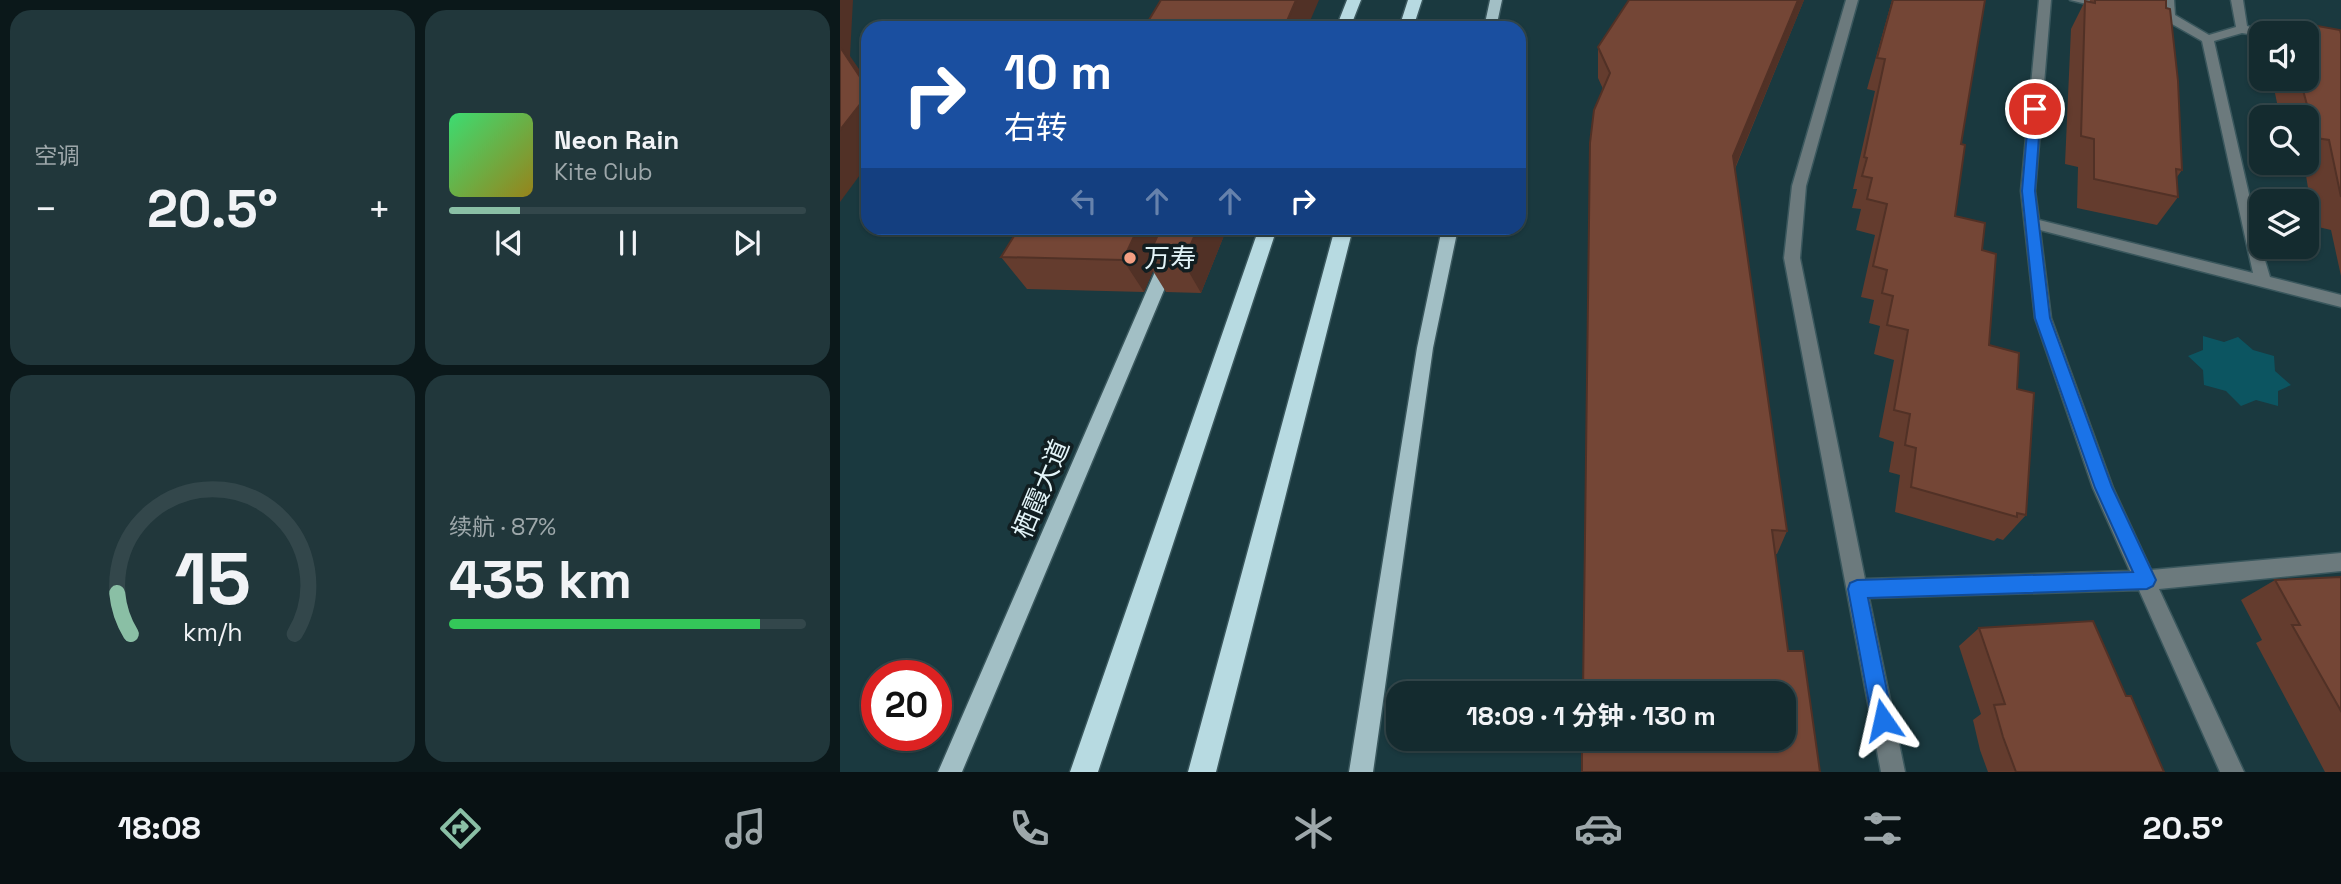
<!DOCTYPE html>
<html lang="zh">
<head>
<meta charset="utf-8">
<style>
	body { margin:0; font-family:"Space Grotesk","Noto Sans SC",sans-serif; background:#21373b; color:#f1f3f6; height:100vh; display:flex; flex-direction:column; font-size:26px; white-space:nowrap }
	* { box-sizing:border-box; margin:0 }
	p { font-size:23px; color:#9da7aa }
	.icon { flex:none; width:38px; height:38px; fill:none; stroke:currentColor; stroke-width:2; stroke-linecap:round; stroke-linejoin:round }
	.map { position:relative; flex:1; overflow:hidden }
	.panel { display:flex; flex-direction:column; gap:10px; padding:10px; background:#0b181a; width:840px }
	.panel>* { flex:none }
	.hud { position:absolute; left:21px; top:21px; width:665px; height:214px; border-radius:21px; box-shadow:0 2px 5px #0004,0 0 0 2px #33474b; background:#1a4fa0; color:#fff; overflow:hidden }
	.fabs { position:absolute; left:1409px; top:21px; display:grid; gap:14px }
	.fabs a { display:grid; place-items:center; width:70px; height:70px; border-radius:14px; background:#142b2f; box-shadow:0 2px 5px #0004,0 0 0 2px #33474b; font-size:35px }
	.speed { position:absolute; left:21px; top:660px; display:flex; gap:14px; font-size:35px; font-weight:700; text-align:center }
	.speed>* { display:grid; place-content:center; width:91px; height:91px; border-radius:50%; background:#142b2f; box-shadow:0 2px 5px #0004,0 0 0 2px #33474b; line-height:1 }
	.speed .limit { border:10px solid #d22; background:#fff; color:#111 }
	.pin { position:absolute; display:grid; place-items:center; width:60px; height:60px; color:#fff; margin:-30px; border:4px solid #fff; border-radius:50%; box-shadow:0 2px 7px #0007 }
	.me { position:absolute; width:77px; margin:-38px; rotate:349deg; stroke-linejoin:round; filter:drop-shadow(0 0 5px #0008) }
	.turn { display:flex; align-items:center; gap:24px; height:147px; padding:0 28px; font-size:32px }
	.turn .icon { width:91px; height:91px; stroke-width:2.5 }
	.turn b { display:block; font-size:49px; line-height:60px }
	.lanes { display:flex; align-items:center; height:66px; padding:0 28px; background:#0003; justify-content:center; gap:35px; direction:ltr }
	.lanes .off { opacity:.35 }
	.big { font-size:52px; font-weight:700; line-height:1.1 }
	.panel .tile { flex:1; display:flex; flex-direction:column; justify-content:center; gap:10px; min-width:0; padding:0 24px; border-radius:21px; background:#21373b }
	.panel .dial { align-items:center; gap:0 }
	.dial svg { height:182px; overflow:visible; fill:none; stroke:#33474b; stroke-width:7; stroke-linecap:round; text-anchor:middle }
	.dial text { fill:#f1f3f6; stroke:none }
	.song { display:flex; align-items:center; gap:21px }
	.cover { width:84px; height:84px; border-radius:10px; background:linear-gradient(135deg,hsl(140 70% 55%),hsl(50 70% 35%)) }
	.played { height:7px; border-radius:4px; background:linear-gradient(90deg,#8abfa5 20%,#33474b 20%) }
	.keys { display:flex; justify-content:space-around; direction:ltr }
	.heat { display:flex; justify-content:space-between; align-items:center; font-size:38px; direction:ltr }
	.charge { height:10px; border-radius:5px; background:linear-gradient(90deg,#34c759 87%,#33474b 0) }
	.panel .tiles { flex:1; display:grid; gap:10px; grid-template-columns:repeat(2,1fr) }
	.trip { position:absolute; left:546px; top:681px; width:410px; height:70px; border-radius:21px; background:#142b2f; box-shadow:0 2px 5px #0004,0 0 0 2px #33474b; font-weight:700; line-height:70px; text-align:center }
	.menu { display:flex; height:112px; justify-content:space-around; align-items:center; background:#081113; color:#9da7aa }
	.menu .icon { width:49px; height:49px }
	.menu .current { color:#8abfa5 }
	.menu b { font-size:32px; color:#f1f3f6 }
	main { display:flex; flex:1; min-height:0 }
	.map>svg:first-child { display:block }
</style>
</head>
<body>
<main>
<section class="panel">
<div class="tiles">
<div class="tile"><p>空调</p>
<div class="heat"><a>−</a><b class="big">20.5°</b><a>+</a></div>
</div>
<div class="tile">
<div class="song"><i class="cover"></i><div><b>Neon Rain</b><p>Kite Club</p></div></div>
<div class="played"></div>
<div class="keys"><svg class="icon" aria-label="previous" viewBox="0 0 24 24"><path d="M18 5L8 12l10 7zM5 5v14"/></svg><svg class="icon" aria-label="pause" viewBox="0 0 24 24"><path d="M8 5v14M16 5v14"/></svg><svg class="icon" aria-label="next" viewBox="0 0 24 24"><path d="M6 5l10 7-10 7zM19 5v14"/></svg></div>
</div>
<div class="tile dial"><svg viewBox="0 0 100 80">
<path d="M14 69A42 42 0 1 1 86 69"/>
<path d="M14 69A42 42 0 0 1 8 51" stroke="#8abfa5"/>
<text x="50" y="56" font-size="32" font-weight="700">15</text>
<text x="50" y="72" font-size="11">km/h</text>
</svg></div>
<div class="tile"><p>续航 · 87%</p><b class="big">435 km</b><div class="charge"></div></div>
</div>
</section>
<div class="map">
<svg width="1501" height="772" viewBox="0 0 1501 772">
	<rect width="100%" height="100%" fill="#1a393f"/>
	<path fill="#0c5561" d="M 1363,336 L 1384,342 L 1398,337 L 1413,350 L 1434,356 L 1435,371 L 1451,385 L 1438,391 L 1438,406 L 1416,400 L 1401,406 L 1386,391 L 1364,385 L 1363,370 L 1348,356 L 1363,350 Z"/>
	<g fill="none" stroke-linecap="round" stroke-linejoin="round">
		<defs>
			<path id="minor" d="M 1006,0 L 1018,0 L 966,186 L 960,258 L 1025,579 L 1290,571 L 1253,488 L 1195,318 L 1181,191 L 1199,0 L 1211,0 L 1195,191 L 1199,220 L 1413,273 L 1362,41 L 1325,20 L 1309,14 L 1315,10 L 1323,12 L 1322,0 L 1334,0 L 1335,15 L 1369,35 L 1396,27 L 1391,0 L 1403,0 L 1407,26 L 1433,33 L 1421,33 L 1421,36 L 1402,33 L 1374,41 L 1421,247 L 1430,277 L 1501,295 L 1501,307 L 1200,230 L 1211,318 L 1273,488 L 1311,570 L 1501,553 L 1501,571 L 1319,589 L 1404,772 L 1380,772 L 1299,590 L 1029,598 L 1065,772 L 1041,772 L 944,258 L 952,186 Z
				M 1230,0 L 1254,0 L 1273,6 L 1267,9 Z"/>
			<path id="major" d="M 650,0 L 662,0 L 656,28 L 644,28 Z
				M 334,228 L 350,228 L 122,772 L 98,772 Z
				M 602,228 L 618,228 L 593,348 L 533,772 L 509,772 L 577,348 Z"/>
			<path id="highway" d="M 507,0 L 521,0 L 510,28 L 496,28 Z
				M 568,0 L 582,0 L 573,28 L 559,28 Z
				M 419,228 L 437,228 L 258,772 L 230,772 Z
				M 495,228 L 513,228 L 376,772 L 348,772 Z"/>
		</defs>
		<use href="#minor" stroke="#3a575d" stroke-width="3"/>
		<use href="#major" stroke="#3a575d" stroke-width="3"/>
		<use href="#highway" stroke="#3a575d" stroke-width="3"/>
		<use href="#minor" fill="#6c7a7d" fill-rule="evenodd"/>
		<use href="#major" fill="#a2bfc5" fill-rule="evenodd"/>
		<use href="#highway" fill="#b7dae1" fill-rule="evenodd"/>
	</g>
	<path fill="#643c2e" d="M 789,0 L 964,0 L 895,169 L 947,531 L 937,554 L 935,554 L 948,651 L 980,772 L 763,89 L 758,78 L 758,47 Z
		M 1052,0 L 1145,0 L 1121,144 L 1115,216 L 1142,250 L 1149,345 L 1177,389 L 1186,515 L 1163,540 L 1157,538 L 1154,541 L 1055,512 L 1060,475 L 1049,472 L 1054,442 L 1039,437 L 1054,360 L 1034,354 L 1040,326 L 1029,323 L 1034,300 L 1021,297 L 1035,235 L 1016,230 L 1021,209 L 1012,208 L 1017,189 L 1013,189 L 1035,91 L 1027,89 Z
		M 1250,0 L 1326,0 L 1342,170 L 1337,177 L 1338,197 L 1317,225 L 1237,208 L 1238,167 L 1225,164 L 1231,29 L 1245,1 L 1249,2 Z
		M 1450,21 L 1501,34 L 1501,276 L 1491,230 L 1474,226 L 1465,169 L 1452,166 L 1451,163 L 1466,163 L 1466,117 L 1440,117 L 1432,79 L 1466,79 L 1466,33 L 1441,33 Z
		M 387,228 L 361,293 L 326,292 L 313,271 L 304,292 L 187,289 L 161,257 Z
		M 1501,577 L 1501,772 L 1485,772 L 1416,643 L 1422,640 L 1401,600 L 1435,580 Z
		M 1139,628 L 1286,696 L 1324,772 L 1148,772 L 1140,750 L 1133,720 L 1141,714 L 1119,646 Z"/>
	<path fill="#513126" d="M 0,0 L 13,0 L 10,56 L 28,82 L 28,89 L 0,47 Z
		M 456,0 L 479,0 L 467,28 L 444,28 Z
		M 958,0 L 964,0 L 887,187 L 893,156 Z
		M 28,94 L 28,164 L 0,202 L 0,130 Z
		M 298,228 L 331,228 L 306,261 L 313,271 L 304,292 L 283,260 Z
		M 358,228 L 387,228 L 361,293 L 343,262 Z"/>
	<path fill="#744636" stroke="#513126" stroke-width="2" d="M 321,0 L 456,0 L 444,28 L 304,28 Z
		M 789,0 L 958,0 L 893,156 L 947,531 L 932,530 L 948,651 L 963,651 L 980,772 L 742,772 L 742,738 L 943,738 L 943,693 L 743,693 L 750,143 L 754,110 L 770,73 L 758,47 Z
		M 1053,0 L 1145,0 L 1121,144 L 1125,145 L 1115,216 L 1145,223 L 1142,250 L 1156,254 L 1149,345 L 1179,353 L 1177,389 L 1194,393 L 1186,515 L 1177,513 L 1177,517 L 1071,487 L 1076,448 L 1065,445 L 1070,414 L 1054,410 L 1068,330 L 1047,325 L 1053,296 L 1042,293 L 1047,270 L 1033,266 L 1047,204 L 1027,199 L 1032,178 L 1022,176 L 1027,158 L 1024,157 L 1045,59 L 1037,58 Z
		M 1255,0 L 1326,0 L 1326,8 L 1330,9 L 1338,81 L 1342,170 L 1336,169 L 1338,197 L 1254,179 L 1254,139 L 1241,136 L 1245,1 L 1255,3 Z
		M 1450,21 L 1500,30 L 1501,34 L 1501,197 L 1489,140 L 1476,138 L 1460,79 L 1466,79 L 1466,33 L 1452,33 Z
		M 0,47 L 28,89 L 28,94 L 0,130 Z
		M 179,228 L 298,228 L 283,260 L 161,257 Z
		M 321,228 L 358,228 L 343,262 L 306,261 Z
		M 1501,577 L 1501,711 L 1452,625 L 1460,625 L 1435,580 Z
		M 1253,621 L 1286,696 L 1291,696 L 1324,772 L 1176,772 L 1163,737 L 1154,705 L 1165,704 L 1139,628 Z"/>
	<path fill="#1a73e8" stroke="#114b97" stroke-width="2" d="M 1195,105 L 1201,109 L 1195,191 L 1210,318 L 1272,487 L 1316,580 L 1313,586 L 1307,589 L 1028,598 L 1053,720 L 1050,727 L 1043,730 L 1035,727 L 1032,720 L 1008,589 L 1010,583 L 1017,580 L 1293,572 L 1255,488 L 1195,318 L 1182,191 L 1189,109 Z"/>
	<circle fill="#f39f83" stroke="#111e21" stroke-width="2.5" cx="290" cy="258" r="7"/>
	<g text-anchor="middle" stroke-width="7" stroke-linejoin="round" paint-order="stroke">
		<g font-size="26" fill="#e3f4f8" stroke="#111e21" text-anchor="start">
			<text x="304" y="267">万寿</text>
		</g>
		<g font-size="26" fill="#e3f4f8" stroke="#111e21">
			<text transform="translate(201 489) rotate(-67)" y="9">栖霞大道</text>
		</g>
	</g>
</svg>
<div class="fabs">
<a><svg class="icon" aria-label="sound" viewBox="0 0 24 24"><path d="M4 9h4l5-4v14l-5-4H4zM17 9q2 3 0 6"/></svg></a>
<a><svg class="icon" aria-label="search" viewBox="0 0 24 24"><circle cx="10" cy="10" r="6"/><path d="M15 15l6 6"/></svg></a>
<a><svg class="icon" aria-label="layers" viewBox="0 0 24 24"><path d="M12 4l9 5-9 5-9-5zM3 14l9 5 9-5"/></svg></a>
</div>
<div class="speed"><div class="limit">20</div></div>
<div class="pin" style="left:1195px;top:109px;background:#d93025"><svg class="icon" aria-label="arrive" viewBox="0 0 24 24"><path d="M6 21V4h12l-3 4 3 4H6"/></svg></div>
<svg class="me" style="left:1043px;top:720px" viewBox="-20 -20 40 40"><path d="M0-17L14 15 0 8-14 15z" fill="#1a73e8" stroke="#fff" stroke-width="4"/></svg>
<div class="trip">18:09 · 1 分钟 · 130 m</div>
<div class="hud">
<div class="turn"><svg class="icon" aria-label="right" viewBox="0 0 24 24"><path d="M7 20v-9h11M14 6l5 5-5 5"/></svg><div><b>10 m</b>右转</div></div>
<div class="lanes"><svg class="icon off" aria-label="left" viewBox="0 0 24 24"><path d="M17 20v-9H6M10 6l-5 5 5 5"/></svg><svg class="icon off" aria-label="ahead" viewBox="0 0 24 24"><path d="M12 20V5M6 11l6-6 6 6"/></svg><svg class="icon off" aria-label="ahead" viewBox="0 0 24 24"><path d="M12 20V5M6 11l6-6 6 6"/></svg><svg class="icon" aria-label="right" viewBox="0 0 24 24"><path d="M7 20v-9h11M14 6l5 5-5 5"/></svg></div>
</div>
</div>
</main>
<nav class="menu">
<b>18:08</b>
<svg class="icon current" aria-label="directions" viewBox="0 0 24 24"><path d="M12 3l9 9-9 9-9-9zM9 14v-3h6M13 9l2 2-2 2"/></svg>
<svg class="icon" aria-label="music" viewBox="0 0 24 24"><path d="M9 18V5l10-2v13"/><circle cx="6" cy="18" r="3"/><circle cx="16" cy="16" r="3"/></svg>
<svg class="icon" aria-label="phone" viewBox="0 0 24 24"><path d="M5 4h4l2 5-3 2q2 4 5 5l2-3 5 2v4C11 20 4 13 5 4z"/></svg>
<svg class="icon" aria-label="climate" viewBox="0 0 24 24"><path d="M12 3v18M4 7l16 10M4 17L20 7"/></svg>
<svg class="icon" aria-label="car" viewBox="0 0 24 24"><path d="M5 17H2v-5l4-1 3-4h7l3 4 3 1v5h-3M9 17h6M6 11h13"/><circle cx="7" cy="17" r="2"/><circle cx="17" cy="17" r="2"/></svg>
<svg class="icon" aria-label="filters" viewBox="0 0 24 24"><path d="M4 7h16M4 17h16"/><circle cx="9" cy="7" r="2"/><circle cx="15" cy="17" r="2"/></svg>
<b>20.5°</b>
</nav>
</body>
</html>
